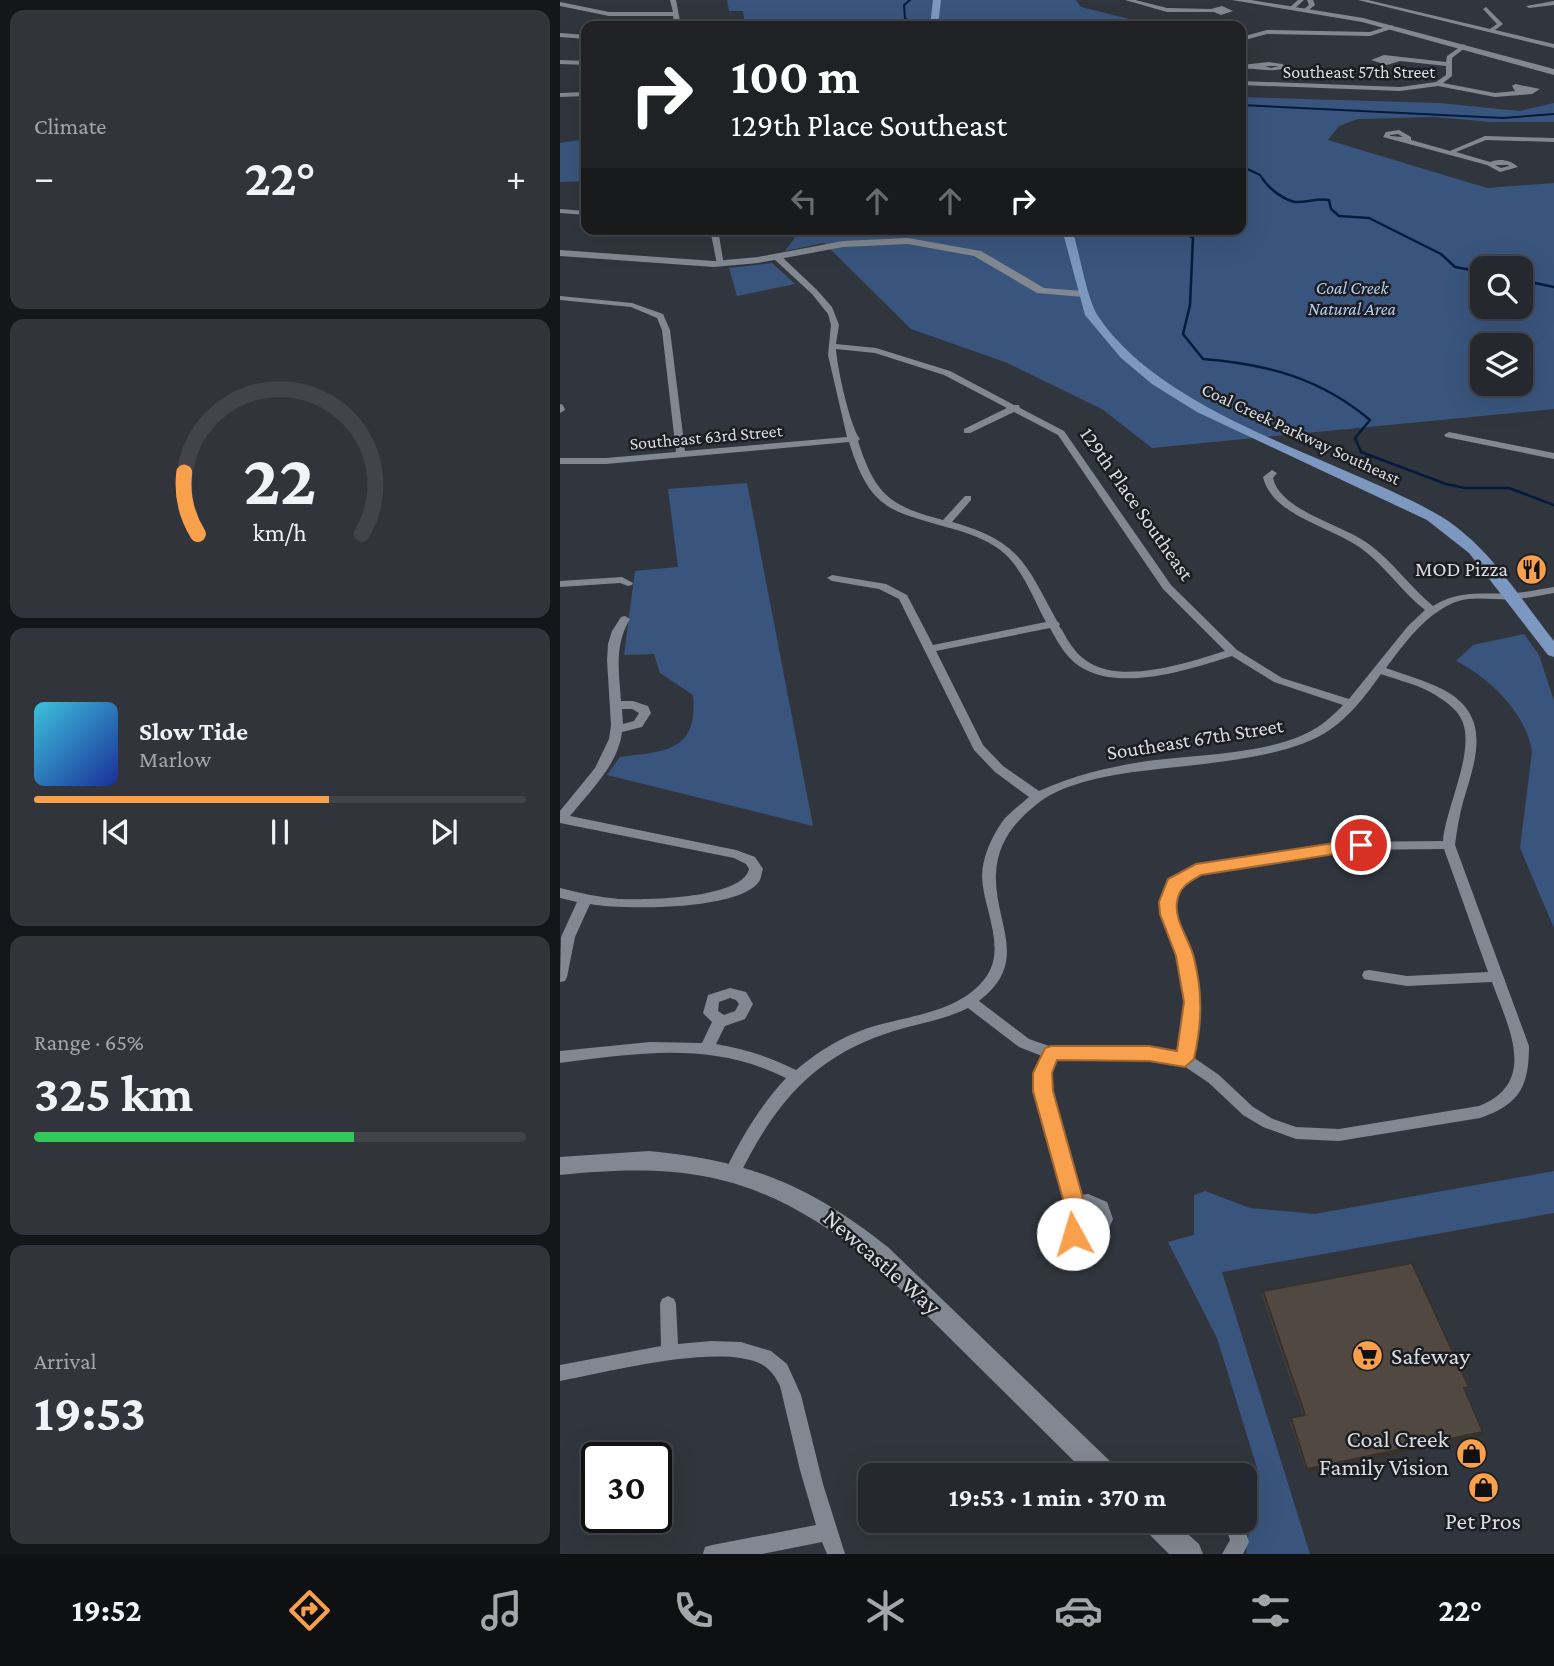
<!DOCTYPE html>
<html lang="en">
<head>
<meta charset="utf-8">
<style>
	body { margin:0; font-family:"Crimson Pro",serif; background:#31343a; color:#f1f3f6; height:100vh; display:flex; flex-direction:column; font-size:26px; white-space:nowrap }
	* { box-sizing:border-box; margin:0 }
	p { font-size:23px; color:#a3a6aa }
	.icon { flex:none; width:38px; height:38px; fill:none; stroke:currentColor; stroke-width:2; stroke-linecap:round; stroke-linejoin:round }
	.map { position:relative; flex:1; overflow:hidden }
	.drawer { display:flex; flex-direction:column; gap:10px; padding:10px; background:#141619; width:560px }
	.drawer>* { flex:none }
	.guide { position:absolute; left:21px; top:21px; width:665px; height:214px; border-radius:14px; box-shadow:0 7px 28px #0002,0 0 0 2px #42444a; background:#202124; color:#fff; overflow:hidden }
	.controls { position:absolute; left:910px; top:256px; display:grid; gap:14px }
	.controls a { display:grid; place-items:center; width:63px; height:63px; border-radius:14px; background:#25282e; box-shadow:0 7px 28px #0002,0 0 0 2px #42444a; font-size:35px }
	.speed { position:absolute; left:21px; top:1442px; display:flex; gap:14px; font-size:35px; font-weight:700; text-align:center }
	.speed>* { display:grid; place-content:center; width:91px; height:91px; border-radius:50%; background:#25282e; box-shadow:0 7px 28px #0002,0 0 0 2px #42444a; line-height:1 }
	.speed .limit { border:4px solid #111; border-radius:10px; background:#fff; color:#111 }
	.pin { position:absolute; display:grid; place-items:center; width:60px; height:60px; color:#fff; margin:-30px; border:4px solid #fff; border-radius:50%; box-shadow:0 2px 7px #0007 }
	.me { position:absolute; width:77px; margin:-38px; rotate:354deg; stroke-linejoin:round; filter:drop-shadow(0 0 5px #0008) }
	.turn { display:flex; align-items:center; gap:24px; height:147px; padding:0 35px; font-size:32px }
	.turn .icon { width:91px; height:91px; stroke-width:2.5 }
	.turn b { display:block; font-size:49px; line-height:60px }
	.lanes { display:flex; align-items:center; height:66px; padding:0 35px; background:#0003; justify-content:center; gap:35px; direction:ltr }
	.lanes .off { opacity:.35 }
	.big { font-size:52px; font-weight:700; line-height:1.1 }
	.drawer .widget { flex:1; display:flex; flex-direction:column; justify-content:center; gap:10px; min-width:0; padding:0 24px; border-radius:14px; background:#31343a }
	.drawer .dial { align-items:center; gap:0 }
	.dial svg { height:182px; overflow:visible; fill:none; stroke:#42444a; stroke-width:7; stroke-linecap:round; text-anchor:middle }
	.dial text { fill:#f1f3f6; stroke:none }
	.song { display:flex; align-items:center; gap:21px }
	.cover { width:84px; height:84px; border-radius:10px; background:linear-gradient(135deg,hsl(190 70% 55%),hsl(230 70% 35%)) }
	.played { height:7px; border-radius:4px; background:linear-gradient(90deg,#f9a04c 60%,#42444a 60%) }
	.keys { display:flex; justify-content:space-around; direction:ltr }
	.heat { display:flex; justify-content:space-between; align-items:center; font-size:38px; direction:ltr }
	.charge { height:10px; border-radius:5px; background:linear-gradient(90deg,#34c759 65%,#42444a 0) }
	.trip { position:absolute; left:298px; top:1463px; width:399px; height:70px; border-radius:14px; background:#25282e; box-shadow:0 7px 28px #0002,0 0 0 2px #42444a; font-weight:700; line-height:70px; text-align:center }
	.dock { display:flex; height:112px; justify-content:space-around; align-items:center; background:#0f1012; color:#a3a6aa }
	.dock .icon { width:49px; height:49px }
	.dock .on { color:#f9a04c }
	.dock b { font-size:32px; color:#f1f3f6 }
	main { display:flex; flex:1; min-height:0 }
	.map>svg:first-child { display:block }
</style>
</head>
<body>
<main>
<section class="drawer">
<div class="widget"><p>Climate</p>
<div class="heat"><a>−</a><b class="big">22°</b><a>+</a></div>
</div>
<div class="widget dial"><svg viewBox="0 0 100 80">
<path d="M14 69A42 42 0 1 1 86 69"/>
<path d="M14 69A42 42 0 0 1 8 42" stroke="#f9a04c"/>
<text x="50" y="56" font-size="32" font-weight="700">22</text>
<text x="50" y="72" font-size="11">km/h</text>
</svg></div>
<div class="widget">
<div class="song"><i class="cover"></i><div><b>Slow Tide</b><p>Marlow</p></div></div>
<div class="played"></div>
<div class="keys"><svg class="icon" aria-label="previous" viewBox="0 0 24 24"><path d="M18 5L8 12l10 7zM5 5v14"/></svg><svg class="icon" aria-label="pause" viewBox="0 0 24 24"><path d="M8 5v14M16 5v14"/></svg><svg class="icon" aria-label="next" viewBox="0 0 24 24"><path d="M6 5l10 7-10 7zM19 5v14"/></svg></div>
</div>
<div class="widget"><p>Range · 65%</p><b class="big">325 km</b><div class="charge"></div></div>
<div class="widget"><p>Arrival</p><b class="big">19:53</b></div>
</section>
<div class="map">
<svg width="994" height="1554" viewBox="0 0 994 1554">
	<rect width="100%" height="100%" fill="#31363e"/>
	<path fill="#3a557d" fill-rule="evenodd" d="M 167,0 L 516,0 L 521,7 L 598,26 L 185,26 L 183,11 L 169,11 Z
		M 681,97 L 879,103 L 960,111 L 994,103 L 994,122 L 931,122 L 875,117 L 798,119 L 779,126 L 768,140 L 927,188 L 994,183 L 994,409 L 592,448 L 542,409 L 445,362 L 351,329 L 264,243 L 225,251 L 241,229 L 681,229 ZM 922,268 L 961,268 L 961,306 L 922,306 ZM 922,345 L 961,345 L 961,383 L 922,383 Z
		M 26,139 L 26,181 L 0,182 L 0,143 Z
		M 212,263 L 235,284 L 177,296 L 169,268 Z
		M 187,483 L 253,826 L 47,775 L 60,757 C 106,751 138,752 133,695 L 100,673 L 94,654 L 64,655 L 75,571 L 118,567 L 108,489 Z
		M 964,634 L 979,655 L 994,701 L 994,928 L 960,848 L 972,752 C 967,714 929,677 896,661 L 913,645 Z
		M 994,1171 L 994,1213 L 662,1272 L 750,1554 L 686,1554 L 697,1468 L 657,1338 L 608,1242 L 634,1235 L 634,1195 L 645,1191 L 690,1208 L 755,1214 Z"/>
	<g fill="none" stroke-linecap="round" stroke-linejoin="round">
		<path stroke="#041b3d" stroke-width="2" d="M 350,0 L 344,5 L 345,19 L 362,24
			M 681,105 L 943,118 L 994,114
			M 681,166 L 700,175 L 704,181"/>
		<path stroke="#041b3d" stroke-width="2.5" d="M 703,179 C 708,188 724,200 735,202 C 746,203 757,198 769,200 L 771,209 L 779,216 L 809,218 L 881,254 L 895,267 L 922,272
			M 617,229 L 633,238 L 630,305 L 623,334 L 643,359 C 707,364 760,378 810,420 L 795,438 L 801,452 L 886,484 L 905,488 L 949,488 L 994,505
			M 961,280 L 994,287"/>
		<path fill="#828891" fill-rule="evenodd" d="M 110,0 L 116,0 L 121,26 L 115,26 L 113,16 L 49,16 L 0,6 L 0,2 L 49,12 L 113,12 Z
			M 565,0 L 575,0 L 607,8 L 651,9 L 662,6 L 673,11 L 661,15 L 654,12 L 607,12 Z
			M 738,0 L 744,0 L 734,9 L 730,9 L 730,7 Z
			M 747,0 L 753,0 L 755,5 L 746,12 L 743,10 L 749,5 Z
			M 798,0 L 808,0 L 930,29 L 937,24 L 923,9 L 926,7 L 943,24 L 935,30 L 994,44 L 994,48 Z
			M 994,1 L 994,5 L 969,8 L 966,6 Z
			M 832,25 L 834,28 L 810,36 L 707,34 L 681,41 L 681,37 L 707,30 L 810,32 Z
			M 0,33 L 26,35 L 26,39 L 0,37 Z
			M 904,44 L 906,47 L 892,58 L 892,76 L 883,83 L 935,93 L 955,91 L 952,86 L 955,84 L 980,89 L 972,94 L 935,97 L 878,86 L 840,91 L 681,85 L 681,81 L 840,87 L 876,82 L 886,75 L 886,66 L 840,61 L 827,65 L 811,60 L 824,55 L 886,62 L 887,56 Z
			M 0,60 L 26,61 L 26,65 L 0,64 Z
			M 709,62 L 722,64 L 728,67 C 711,74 699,67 681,69 L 681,65 ZM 705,66 L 719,66 L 711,68 Z
			M 26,92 L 26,96 L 0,97 L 0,93 Z
			M 839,130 L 851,137 L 851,140 L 890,151 L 925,136 L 994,138 L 994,142 L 926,140 L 896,152 L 930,162 C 939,158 951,160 958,167 L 940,172 L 927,165 L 823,137 L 826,132 ZM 838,134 L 843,137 L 830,136 L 830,135 ZM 935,165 L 948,165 L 949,166 L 941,168 Z
			M 0,209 L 26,211 L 26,215 L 0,213 Z
			M 150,229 L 158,229 L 164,266 L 157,264 Z
			M 214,255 L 220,255 L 257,290 L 272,307 L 279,325 L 276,344 L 316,348 L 390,371 L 454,405 L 459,405 L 460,408 L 504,431 L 611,585 L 677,650 L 722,678 L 789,699 L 848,626 L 865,610 C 842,592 826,567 802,549 C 773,527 712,516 703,477 L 712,470 L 717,473 L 713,478 C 721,512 783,524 810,545 C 833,562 850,587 873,606 C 900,589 925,595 955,593 C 968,592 981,589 994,587 L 994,593 C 981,595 969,598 956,599 C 935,601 911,594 891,604 C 863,617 844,644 826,668 C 845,675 864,680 882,689 C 933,715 916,759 903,802 C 899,817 897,830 895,845 L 969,1046 C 969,1087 959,1105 920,1118 L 779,1141 L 736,1139 L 703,1127 L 683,1115 L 649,1083 L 621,1064 L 589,1059 L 496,1059 L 489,1073 L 490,1091 L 520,1195 L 528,1194 L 547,1202 L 553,1219 L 546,1235 L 520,1243 C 499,1235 487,1218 506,1200 L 476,1091 L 475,1073 L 482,1056 L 459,1047 L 408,1008 C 382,1021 353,1024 325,1034 C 251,1059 213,1107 179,1176 L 173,1178 L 167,1176 L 165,1171 C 182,1137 200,1106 226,1078 C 151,1041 80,1053 0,1063 L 0,1051 L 90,1042 L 142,1043 L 152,1022 L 143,1013 L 148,995 L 170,988 L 186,992 L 193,1004 L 185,1019 L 165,1026 L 156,1044 C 185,1049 210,1057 236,1070 C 254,1055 273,1042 295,1033 C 337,1015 397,1017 426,977 C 447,948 423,908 422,877 C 422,858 431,838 442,822 C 449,813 460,805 469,797 L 435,772 L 414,750 L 339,599 L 319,589 L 272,581 L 267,578 L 272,575 L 326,584 L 347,595 L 373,645 L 486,622 C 474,600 464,572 445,554 C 432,542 414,535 397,530 C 332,511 311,513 289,442 L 46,464 L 0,464 L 0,458 L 46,458 L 116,452 L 102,330 L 97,318 L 71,307 L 0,300 L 0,296 L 72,303 L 103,314 L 110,330 L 125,451 L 287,437 L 268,355 L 271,325 L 268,314 L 252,294 L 214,259 ZM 276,349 L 315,353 L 384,375 L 447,408 L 404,429 L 404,433 L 410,433 L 454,412 L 498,435 L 603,589 L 665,651 C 630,662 565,684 530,663 C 517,656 509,643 502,630 L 499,626 L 500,624 L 497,621 C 466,564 460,541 392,522 L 411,500 L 411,496 L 405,496 L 383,520 C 329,506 315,494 298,441 L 300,439 C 290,427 277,367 276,349 ZM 490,628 C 498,643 508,661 524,669 C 565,691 631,669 672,656 L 714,682 L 783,705 C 772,717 760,727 745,734 C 704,754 633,755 587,761 C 549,767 514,775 479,791 L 443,766 L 423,745 L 376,651 ZM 821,674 C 840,681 861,685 877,696 C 888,703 899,711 903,723 C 914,754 886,807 883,841 L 786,842 L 636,865 C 621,870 605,881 602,898 C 599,917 612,937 618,955 C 627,988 627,1020 619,1052 L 589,1047 L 492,1047 L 469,1039 L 419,1001 C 471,961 434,924 436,874 C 437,844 454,822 477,804 C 497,787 535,778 561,774 C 619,764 724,763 771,729 C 791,715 807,694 821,674 ZM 884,849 L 928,972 L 847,976 L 809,970 L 804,971 L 802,975 L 804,979 L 809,980 L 847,986 L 932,982 C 948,1027 979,1082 919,1106 L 779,1129 L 736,1127 L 713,1119 L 693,1107 L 659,1075 L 633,1057 C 640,1023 641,993 632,959 C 627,939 611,917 616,896 C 619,884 630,879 639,874 L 786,850 ZM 170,998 L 176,1000 L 179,1004 L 175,1011 L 164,1015 L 158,1011 L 159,1002 ZM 518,1208 L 527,1208 L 534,1211 L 537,1219 L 534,1225 L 522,1228 L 512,1221 L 513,1214 Z
			M 0,404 L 3,405 L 5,410 L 0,413 Z
			M 889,432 L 994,453 L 994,459 L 886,437 L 884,435 Z
			M 62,577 L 73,583 L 72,585 L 68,586 L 60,583 L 0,587 L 0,581 Z
			M 65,616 L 70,619 C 54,645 59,672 61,701 L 73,701 L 88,706 L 91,713 L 82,727 L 62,732 C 58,765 30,791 10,816 L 176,850 L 195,857 L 203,869 C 202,871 201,878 200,880 C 183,911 61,910 30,904 L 15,937 L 7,977 L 5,981 L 0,982 L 1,937 L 17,902 L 0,898 L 0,888 C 19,893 39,897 59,899 C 85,900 182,899 189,869 L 186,864 L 174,858 L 0,823 L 0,811 L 35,768 L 49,739 L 51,725 L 47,660 L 48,644 L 52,631 L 61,617 ZM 62,709 L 72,709 L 79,713 L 74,721 L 63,724 Z
			M 108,1296 L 114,1299 L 116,1304 L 118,1344 L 151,1341 L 181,1342 L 211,1351 L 227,1364 L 241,1395 L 263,1484 L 285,1554 L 267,1554 L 262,1542 L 202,1554 L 143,1554 L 145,1547 L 152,1545 L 256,1525 L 240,1470 L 220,1386 C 216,1377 209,1367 199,1363 C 155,1344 48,1372 0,1381 L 0,1365 L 101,1346 L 100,1304 L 102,1299 Z
			M 664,1521 L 682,1521 L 689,1542 L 683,1554 L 662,1554 L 670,1540 Z"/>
		<path fill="#828891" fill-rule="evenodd" d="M 672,0 L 691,0 L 803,18 L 994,69 L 994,75 L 802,22 Z
			M 348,238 L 421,251 L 484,288 L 523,291 L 529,294 L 523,297 L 477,293 L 414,256 L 348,244 L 283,247 L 198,263 L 154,267 L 0,256 L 0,250 L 154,261 L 198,257 L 283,241 Z
			M 89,1151 C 189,1160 251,1186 329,1248 L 555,1466 L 559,1475 L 528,1475 L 313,1262 C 206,1177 134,1161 0,1175 L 0,1157 Z
			M 581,1521 L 613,1521 L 639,1544 L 643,1554 L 609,1554 L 585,1530 Z"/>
		<path fill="#7c98c0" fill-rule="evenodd" d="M 373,0 L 381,0 L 378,26 L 370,26 Z
			M 502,229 L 512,229 C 519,250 527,300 538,316 C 603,414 774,457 875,513 C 926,541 959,597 994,641 L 994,657 L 988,655 L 909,553 L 867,520 L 637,412 L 592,384 L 561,358 L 525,315 Z"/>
	</g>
	<path fill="#453e38" d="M 703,1291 L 908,1392 L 906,1392 L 921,1437 L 747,1474 L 730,1423 L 731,1418 L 743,1416 L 702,1296 Z"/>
	<path fill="#38322e" d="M 923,1432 L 921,1437 L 747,1474 L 747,1469 Z"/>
	<path fill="#504841" stroke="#38322e" stroke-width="2" d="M 852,1263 L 909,1387 L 904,1388 L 923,1432 L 747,1469 L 731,1418 L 745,1415 L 703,1291 Z"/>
	<path fill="#f9a04c" stroke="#a26831" stroke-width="2" d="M 801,839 L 807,841 L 807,849 L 641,875 C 629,882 619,887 617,902 C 614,921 630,940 634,958 C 643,994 642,1023 634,1059 L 625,1067 L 589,1061 L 497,1060 L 492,1073 L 493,1091 L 524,1202 L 514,1217 L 524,1234 L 521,1240 C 505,1246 499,1230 493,1217 L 503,1199 L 473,1091 L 473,1073 L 485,1048 L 491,1046 L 589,1046 L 617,1051 L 624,1002 L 616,956 L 600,914 L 599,902 L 608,879 L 636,864 Z"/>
	<defs>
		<symbol id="restaurant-disc" viewBox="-11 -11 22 22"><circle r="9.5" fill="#f9a04c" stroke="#1b1d21"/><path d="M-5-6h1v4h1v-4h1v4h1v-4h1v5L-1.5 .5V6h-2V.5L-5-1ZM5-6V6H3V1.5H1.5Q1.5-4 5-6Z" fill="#111"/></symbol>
		<symbol id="supermarket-disc" viewBox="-11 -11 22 22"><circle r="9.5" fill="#f9a04c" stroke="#1b1d21"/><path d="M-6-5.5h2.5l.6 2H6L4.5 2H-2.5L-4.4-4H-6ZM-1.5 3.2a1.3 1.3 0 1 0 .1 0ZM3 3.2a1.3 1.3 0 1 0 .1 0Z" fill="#111"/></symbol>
		<symbol id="shop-disc" viewBox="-11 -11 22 22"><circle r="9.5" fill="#f9a04c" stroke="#1b1d21"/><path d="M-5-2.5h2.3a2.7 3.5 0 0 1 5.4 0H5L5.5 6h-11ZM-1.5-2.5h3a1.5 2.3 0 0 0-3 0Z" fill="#111"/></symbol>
	</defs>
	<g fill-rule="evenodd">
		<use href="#restaurant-disc" x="954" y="552" width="35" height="35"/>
		<use href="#supermarket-disc" x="790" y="1338" width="35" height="35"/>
		<use href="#shop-disc" x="894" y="1436" width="35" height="35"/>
		<use href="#shop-disc" x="906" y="1470" width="35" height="35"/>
	</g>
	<g text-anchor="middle" stroke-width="5" stroke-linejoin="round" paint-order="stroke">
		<g font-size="18" fill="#dadde2" stroke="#1b1d21">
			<text x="799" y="78">Southeast 57th Street</text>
			<text transform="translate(741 434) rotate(25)" y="6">Coal Creek Parkway Southeast</text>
			<text transform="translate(146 437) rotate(-5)" y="6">Southeast 63rd Street</text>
		</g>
		<g font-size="18" font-style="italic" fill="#b4cdf3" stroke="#1b1d21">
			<text x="792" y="294">Coal Creek<tspan x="792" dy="21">Natural Area</tspan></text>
		</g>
		<g font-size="21" fill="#dadde2" stroke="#1b1d21">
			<text transform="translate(577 504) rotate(55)" y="7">129th Place Southeast</text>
			<text transform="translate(635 739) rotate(-9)" y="7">Southeast 67th Street</text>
		</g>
		<g font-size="21" fill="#dadde2" stroke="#1b1d21" text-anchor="end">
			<text x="948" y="576">MOD Pizza</text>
		</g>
		<g font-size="24" fill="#dadde2" stroke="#1b1d21">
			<text transform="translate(322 1262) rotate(41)" y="8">Newcastle Way</text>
		</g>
		<g font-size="24" fill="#dadde2" stroke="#1b1d21" text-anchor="start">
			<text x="831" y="1364">Safeway</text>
			<text x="889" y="1447" text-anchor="end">Coal Creek<tspan x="889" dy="28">Family Vision</tspan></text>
			<text x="923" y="1529" text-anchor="middle">Pet Pros</text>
		</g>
	</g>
</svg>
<div class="controls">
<a><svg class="icon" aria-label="search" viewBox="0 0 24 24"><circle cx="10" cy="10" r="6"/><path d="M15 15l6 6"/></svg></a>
<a><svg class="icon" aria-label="layers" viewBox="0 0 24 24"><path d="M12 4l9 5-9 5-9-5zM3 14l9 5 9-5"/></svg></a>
</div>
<div class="speed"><div class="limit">30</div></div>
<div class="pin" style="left:801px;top:845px;background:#d93025"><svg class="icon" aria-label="arrive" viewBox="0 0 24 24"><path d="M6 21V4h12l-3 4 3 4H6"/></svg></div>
<svg class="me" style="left:513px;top:1234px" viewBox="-20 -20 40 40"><circle r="19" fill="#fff"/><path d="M0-13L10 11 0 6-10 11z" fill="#f9a04c"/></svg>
<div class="trip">19:53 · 1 min · 370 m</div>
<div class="guide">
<div class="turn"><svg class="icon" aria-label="right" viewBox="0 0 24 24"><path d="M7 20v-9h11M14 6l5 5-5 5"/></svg><div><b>100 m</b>129th Place Southeast</div></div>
<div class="lanes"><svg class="icon off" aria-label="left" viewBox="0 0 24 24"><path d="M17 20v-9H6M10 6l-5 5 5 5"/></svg><svg class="icon off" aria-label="ahead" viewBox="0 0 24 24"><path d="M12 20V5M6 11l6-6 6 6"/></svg><svg class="icon off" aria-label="ahead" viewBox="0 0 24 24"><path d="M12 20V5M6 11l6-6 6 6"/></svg><svg class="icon" aria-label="right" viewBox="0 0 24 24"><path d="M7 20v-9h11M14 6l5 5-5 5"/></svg></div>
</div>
</div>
</main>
<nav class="dock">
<b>19:52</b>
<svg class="icon on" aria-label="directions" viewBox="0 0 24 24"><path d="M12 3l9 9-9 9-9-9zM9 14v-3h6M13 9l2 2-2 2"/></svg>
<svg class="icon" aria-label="music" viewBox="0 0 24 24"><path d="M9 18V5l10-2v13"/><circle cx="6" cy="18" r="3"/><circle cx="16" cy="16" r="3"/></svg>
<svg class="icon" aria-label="phone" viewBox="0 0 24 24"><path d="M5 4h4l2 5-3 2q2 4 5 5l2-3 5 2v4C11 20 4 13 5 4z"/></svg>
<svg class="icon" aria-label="climate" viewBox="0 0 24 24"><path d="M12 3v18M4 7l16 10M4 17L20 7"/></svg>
<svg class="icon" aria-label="car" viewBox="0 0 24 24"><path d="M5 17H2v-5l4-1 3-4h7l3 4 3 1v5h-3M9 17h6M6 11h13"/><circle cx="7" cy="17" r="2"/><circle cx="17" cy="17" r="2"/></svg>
<svg class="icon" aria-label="filters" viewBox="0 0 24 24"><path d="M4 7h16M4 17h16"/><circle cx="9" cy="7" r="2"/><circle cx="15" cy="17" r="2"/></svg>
<b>22°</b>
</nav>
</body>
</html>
